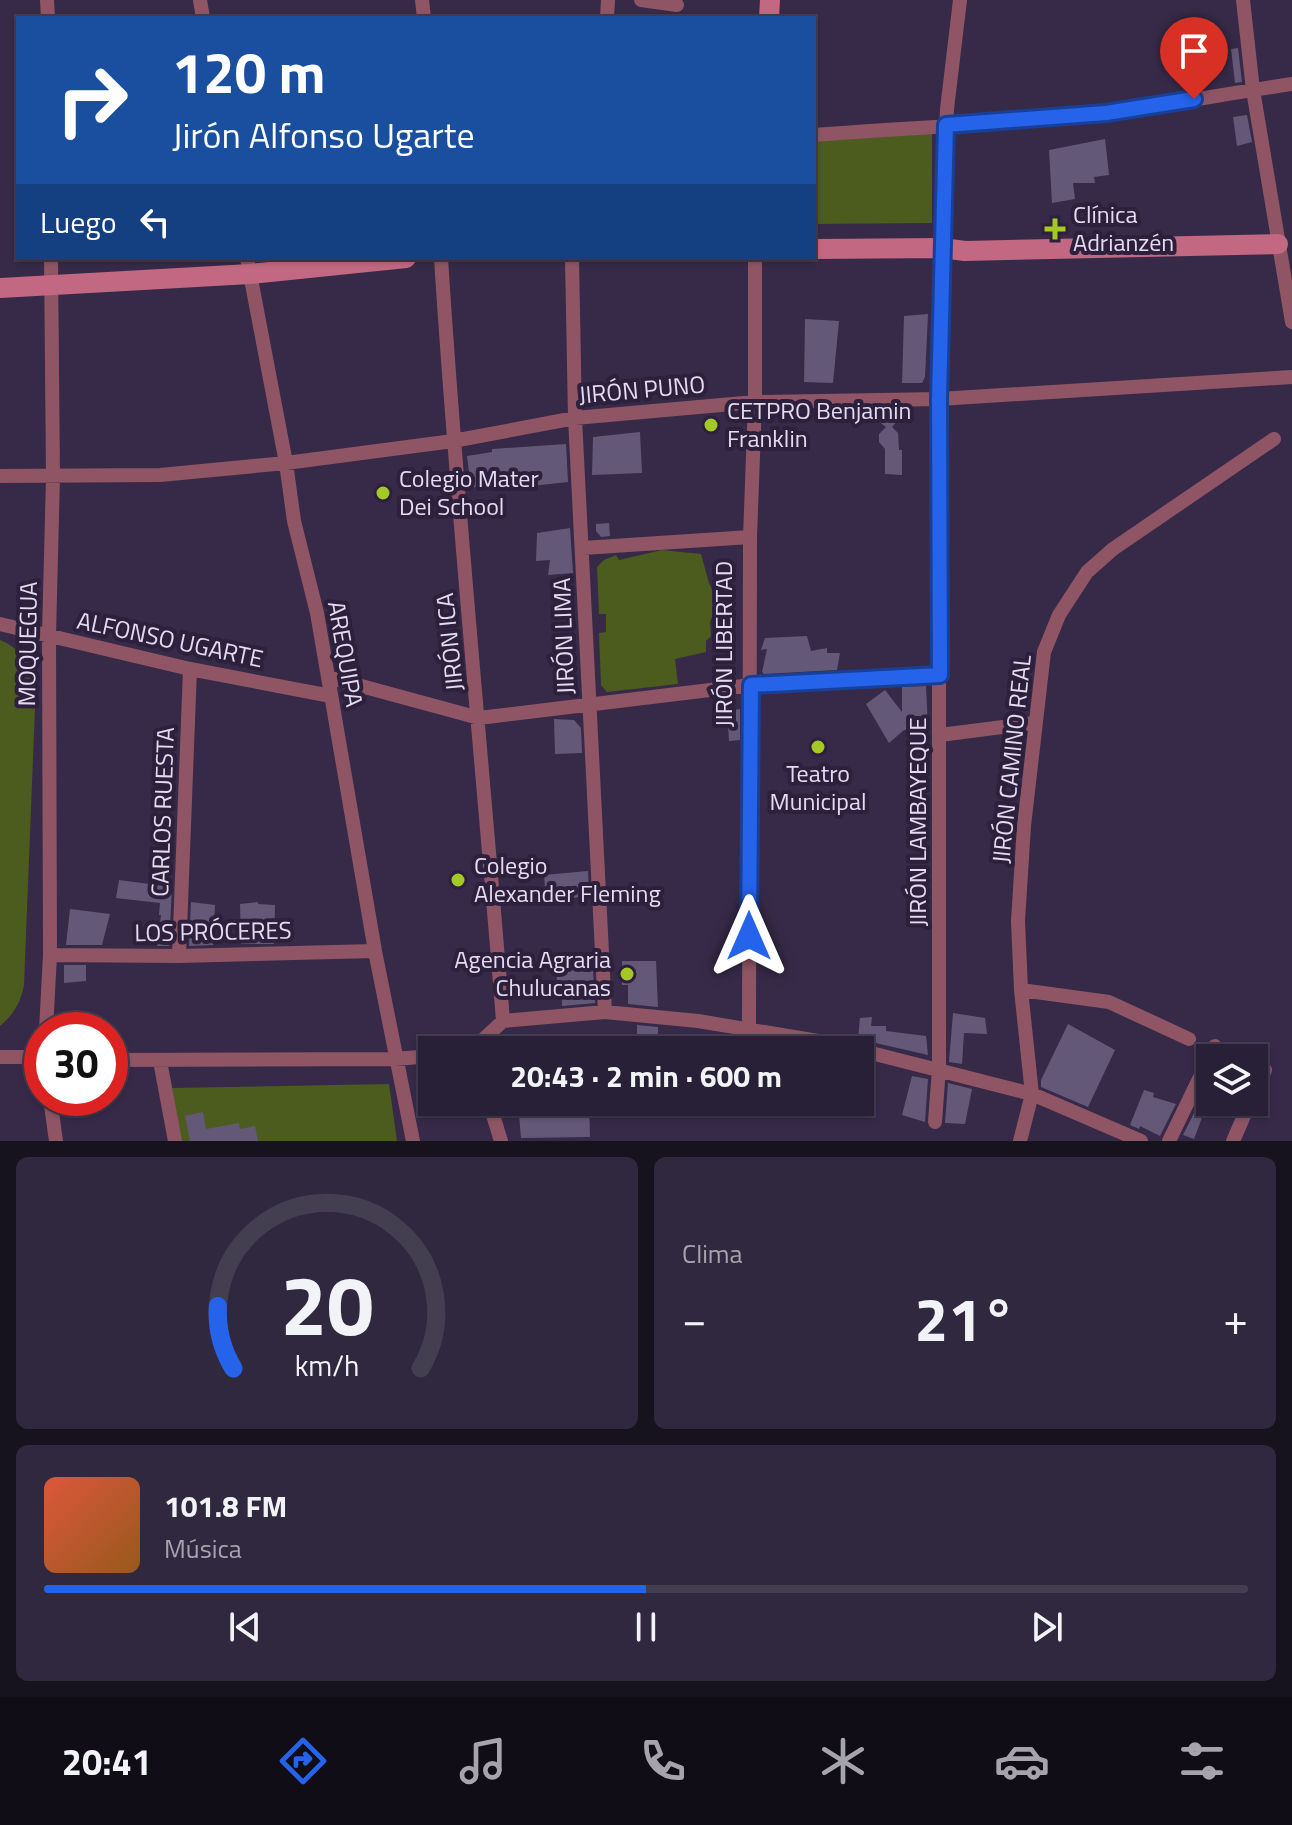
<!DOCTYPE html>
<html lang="es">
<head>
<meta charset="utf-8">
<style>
	body { margin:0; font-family:"Titillium Web",sans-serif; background:#30283e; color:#f1f3f6; height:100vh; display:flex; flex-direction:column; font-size:30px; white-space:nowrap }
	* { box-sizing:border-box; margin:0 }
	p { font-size:26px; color:#a5a3ad }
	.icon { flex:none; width:44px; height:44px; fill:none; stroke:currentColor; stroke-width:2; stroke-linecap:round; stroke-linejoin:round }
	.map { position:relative; height:1141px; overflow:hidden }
	.panel { display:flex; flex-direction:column; gap:16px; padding:16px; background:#16121e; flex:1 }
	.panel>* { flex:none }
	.banner { position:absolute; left:16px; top:16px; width:800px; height:244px; border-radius:0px; box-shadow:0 2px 6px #0004,0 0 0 2px #443e51; background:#1a4fa0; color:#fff; overflow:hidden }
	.fabs { position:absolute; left:1196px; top:1044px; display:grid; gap:16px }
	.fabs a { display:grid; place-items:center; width:72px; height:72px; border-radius:0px; background:#282036; box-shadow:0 2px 6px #0004,0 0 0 2px #443e51; font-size:40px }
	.speed { position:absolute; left:24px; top:1012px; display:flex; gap:16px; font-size:40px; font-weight:700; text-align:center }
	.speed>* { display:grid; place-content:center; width:104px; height:104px; border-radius:50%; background:#282036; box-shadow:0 2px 6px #0004,0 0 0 2px #443e51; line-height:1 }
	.speed .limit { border:12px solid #d22; background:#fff; color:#111 }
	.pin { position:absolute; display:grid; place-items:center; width:68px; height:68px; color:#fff; margin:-82px -34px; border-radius:50% 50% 50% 0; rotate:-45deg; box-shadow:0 0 8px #0007 }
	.pin .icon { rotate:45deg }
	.me { position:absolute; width:88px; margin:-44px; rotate:0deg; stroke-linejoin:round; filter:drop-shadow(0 0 6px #0008) }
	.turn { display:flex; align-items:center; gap:28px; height:168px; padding:0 24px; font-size:36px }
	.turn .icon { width:104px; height:104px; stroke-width:2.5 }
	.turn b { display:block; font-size:56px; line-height:68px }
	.then { display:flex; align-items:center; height:76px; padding:0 24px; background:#0003; gap:16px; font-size:30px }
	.big { font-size:60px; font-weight:700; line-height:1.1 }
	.panel .card { flex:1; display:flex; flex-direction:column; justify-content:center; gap:12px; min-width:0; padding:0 28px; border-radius:12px; background:#30283e }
	.panel .dial { align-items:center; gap:0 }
	.dial svg { height:208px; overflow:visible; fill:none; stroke:#443e51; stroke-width:7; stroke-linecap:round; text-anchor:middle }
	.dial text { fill:#f1f3f6; stroke:none }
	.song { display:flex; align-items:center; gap:24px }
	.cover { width:96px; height:96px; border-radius:12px; background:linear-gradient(135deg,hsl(10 70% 55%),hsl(30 70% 35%)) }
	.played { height:8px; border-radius:4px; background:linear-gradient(90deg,#2563eb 50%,#443e51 50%) }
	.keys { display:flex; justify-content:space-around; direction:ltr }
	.heat { display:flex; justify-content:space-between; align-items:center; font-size:44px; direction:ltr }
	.panel .tiles { flex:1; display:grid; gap:16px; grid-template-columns:1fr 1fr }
	.card:last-child { grid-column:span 2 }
	.trip { position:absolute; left:418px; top:1036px; width:456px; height:80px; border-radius:0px; background:#282036; box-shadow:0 2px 6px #0004,0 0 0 2px #443e51; font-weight:700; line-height:80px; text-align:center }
	.tab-bar { display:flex; height:128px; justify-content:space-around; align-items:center; background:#100d16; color:#a5a3ad }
	.tab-bar .icon { width:56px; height:56px }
	.tab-bar .current { color:#2563eb }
	.tab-bar b { font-size:36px; color:#f1f3f6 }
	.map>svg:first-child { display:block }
</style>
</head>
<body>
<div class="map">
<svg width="1292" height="1141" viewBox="0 0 1292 1141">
	<rect width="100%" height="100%" fill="#362a48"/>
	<path fill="#4c5b1e" d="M 932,131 L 932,223 L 814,224 L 814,134 Z
		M 662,550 L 701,554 L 709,583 L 718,602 L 710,622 L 711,636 L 706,641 L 706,652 L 675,659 L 678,684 L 607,692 L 601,685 L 599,633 L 606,632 L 606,614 L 599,614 L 597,567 L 604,560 L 616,555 L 619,560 Z
		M 0,640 C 20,648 29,663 36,683 L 24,985 C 21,1002 14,1014 0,1026 Z
		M 389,1084 L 397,1141 L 181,1141 L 172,1088 Z"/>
	<path fill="#645879" d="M 1238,48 L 1242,82 L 1235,83 L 1231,49 Z
		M 1247,115 L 1252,142 L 1237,146 L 1233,117 Z
		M 1105,139 L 1109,175 L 1094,177 L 1095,183 L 1073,183 L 1075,199 L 1052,203 L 1049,150 Z
		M 928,314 L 925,377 L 922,383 L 902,383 L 904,316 Z
		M 805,319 L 839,321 L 833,383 L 804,382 Z
		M 880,410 L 896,410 L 899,412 L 899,419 L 892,427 L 898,433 L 899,450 L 902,450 L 902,475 L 885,474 L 885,449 L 879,442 L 879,434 L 886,427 L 878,421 L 878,412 Z
		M 640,432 L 642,473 L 592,475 L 593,437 Z
		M 566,444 L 568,482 L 495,490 L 495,483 L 471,488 L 467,456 L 492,452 L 492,449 Z
		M 609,523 L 610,536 L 601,537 L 596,531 L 596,524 Z
		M 570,528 L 573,573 L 548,575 L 550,560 L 536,561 L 537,533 Z
		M 807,636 L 811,651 L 827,648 L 827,653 L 840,653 L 837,670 L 764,674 L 762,672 L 767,649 L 761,650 L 765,638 Z
		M 926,686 L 928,728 L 904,730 L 889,743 L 866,704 L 885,690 L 902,712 L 902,687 Z
		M 740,709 L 740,740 L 729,741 L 727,711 Z
		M 554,719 L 574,720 L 581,728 L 582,753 L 555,754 Z
		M 588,871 L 589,896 L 546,901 L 544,875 Z
		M 119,880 L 172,887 L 169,946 L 157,946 L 161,915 L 159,915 L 160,903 L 116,898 Z
		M 191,902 L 215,905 L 213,945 L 189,946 Z
		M 258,902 L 258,904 L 275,905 L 274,944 L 241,944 L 240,904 Z
		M 70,909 L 110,914 L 102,945 L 66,945 Z
		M 592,953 L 595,1003 L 562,1006 L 562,983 L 557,983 L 556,958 Z
		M 622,961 L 656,961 L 658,1007 L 628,1004 L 628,985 L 622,985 Z
		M 64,965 L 86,965 L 86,981 L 64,983 Z
		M 953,1013 L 985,1018 L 987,1034 L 964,1033 L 962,1064 L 949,1062 Z
		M 872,1017 L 871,1026 L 886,1026 L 886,1031 L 926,1036 L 928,1055 L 858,1039 L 860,1018 Z
		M 1068,1024 L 1115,1050 L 1088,1107 L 1041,1087 L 1041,1080 Z
		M 637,1025 L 658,1027 L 658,1050 L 637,1050 Z
		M 588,1039 L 588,1050 L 507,1050 L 507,1040 Z
		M 912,1076 L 928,1079 L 925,1122 L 902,1115 Z
		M 948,1083 L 972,1089 L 965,1124 L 945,1123 Z
		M 1144,1090 L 1154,1093 L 1153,1097 L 1176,1104 L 1160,1136 L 1140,1126 L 1139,1129 L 1130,1125 Z
		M 518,1102 L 589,1102 L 590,1137 L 521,1138 Z
		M 203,1112 L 206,1129 L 239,1123 L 240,1129 L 255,1126 L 258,1141 L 190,1141 L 185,1116 Z
		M 1194,1113 L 1203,1115 L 1194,1139 L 1183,1135 Z"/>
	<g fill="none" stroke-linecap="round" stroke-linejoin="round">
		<path stroke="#8f5565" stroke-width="14" d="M 47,0 L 48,18
			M 200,0 L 203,18
			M 422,0 L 424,18
			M 641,0 L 677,5
			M 1243,0 L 1253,90 L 1292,322
			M 607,18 L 608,0
			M 814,135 C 911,127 1009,125 1105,113 C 1168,105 1230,93 1292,84
			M 247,258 L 286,463 L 294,521 L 317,613 L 375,951 L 413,1141
			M 441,258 C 457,513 483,766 503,1021
			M 572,258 L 575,418 L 605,1012
			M 0,476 L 160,475 L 286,463 L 453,441 L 575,418 L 755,402 L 939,399 L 1292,377
			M 583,548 L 750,537
			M 0,624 L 190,669 L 331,696
			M 328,677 L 479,718 L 751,685 L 940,675
			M 940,735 L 1034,723
			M 50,955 L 179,956 L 375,951
			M 179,956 L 190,669
			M 1021,990 L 1109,1002 L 1189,1039
			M 503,1021 L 605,1012 L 698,1021 L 836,1044 L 1032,1094 L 1141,1141
			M 46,1030 L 50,955 L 49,635 L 53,477 L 51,258
			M 749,1030 L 750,537 L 755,402 L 755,258
			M 466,1050 L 474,1048 L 503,1021
			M 0,1057 L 42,1057
			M 110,1060 L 395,1059 L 432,1056
			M 160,1061 L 175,1141
			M 1254,1094 L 1265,1070
			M 50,1098 L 56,1141
			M 489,1102 L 501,1141
			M 935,1122 L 939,1068 L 939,399 L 941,259 L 947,109 L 960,0
			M 1020,1141 L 1032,1094 L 1021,990 L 1018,921 L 1024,826 L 1044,652 L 1059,615 L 1087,572 L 1113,549 L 1274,439
			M 1169,1141 L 1215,1046
			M 1233,1141 L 1250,1102"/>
		<path stroke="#c26882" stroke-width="20" d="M 769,18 L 770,0
			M 814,249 L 942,248 L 965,251 L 1278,244
			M 0,288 L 250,274 L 406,258"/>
	</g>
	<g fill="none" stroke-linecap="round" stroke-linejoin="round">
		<defs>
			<path id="route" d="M 749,936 L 751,685 L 940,675 L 939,399 L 946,125 L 1106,113 L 1194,99"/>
		</defs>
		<use href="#route" stroke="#184099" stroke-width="20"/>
		<use href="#route" stroke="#2563eb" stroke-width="14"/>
	</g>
	<g fill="#a4c824" stroke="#2c203d" stroke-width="3">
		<path d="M1051 217h8v8h8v8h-8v8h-8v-8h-8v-8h8z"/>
		<circle cx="711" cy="425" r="8"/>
		<circle cx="383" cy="493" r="8"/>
		<circle cx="818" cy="747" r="8"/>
		<circle cx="458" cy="880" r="8"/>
		<circle cx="627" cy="974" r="8"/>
	</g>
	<g text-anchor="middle" stroke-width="8" stroke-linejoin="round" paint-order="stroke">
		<g font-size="24" fill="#e3dcef" stroke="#2c203d" text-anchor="start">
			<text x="1073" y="223">Clínica<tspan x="1073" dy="28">Adrianzén</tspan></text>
			<text x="727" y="419">CETPRO Benjamin<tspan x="727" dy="28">Franklin</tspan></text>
			<text x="399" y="487">Colegio Mater<tspan x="399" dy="28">Dei School</tspan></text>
			<text x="818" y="782" text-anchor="middle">Teatro<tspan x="818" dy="28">Municipal</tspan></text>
			<text x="474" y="874">Colegio<tspan x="474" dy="28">Alexander Fleming</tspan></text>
			<text x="611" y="968" text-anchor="end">Agencia Agraria<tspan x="611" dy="28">Chulucanas</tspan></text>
		</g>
		<g font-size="24" fill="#e3dcef" stroke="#2c203d">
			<text transform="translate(642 390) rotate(-5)" y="8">JIRÓN PUNO</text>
			<text transform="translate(564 636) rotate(-92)" y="8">JIRÓN LIMA</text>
			<text transform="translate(170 640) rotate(12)" y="8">ALFONSO UGARTE</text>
			<text transform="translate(450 642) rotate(-96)" y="8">JIRÓN ICA</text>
			<text transform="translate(28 644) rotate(-89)" y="8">MOQUEGUA</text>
			<text transform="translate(724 644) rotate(-90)" y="8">JIRÓN LIBERTAD</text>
			<text transform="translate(345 654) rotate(80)" y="8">AREQUIPA</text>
			<text transform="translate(1012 759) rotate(-84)" y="8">JIRÓN CAMINO REAL</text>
			<text transform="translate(163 812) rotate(-88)" y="8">CARLOS RUESTA</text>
			<text transform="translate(918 822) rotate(-90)" y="8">JIRÓN LAMBAYEQUE</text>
			<text transform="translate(213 932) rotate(-1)" y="8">LOS PRÓCERES</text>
		</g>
	</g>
</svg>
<div class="fabs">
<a><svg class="icon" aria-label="layers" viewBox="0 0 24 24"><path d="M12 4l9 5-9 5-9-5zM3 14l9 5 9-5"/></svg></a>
</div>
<div class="speed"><div class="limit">30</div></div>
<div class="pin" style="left:1194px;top:99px;background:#d93025"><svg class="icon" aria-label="arrive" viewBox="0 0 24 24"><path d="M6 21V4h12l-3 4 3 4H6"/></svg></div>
<svg class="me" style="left:749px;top:936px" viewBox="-20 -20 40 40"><path d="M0-17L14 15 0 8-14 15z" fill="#2563eb" stroke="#fff" stroke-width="4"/></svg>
<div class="trip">20:43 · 2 min · 600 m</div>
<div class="banner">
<div class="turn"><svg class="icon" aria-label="right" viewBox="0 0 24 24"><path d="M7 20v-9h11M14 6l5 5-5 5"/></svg><div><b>120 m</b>Jirón Alfonso Ugarte</div></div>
<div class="then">Luego<svg class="icon" aria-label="left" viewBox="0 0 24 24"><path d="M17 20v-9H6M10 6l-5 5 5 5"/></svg></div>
</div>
</div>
<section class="panel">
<div class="tiles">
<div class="card dial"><svg viewBox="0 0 100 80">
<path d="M14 69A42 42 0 1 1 86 69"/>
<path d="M14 69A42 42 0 0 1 8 45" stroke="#2563eb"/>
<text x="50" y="56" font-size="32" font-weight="700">20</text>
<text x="50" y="72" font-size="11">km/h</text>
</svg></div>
<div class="card"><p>Clima</p>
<div class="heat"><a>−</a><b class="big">21°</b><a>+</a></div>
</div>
<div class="card">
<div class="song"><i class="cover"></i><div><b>101.8 FM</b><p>Música</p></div></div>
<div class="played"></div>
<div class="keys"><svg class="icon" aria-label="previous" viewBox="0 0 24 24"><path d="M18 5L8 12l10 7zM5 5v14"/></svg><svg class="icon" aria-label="pause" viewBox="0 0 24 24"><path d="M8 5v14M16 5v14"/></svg><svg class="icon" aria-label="next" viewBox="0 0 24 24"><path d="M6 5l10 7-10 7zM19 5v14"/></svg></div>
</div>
</div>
</section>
<nav class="tab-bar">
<b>20:41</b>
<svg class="icon current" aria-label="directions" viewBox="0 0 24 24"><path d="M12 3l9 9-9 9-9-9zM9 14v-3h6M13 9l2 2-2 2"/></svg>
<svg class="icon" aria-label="music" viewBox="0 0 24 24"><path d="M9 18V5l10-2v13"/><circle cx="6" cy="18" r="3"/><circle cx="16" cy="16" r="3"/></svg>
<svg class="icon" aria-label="phone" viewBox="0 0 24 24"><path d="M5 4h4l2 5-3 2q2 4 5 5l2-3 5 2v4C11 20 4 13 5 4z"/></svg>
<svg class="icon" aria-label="climate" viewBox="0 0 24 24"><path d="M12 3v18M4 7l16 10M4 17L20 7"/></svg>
<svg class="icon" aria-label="car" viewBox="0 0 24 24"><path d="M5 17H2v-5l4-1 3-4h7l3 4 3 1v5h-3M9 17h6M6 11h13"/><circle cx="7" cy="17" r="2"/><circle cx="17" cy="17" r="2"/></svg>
<svg class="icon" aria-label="filters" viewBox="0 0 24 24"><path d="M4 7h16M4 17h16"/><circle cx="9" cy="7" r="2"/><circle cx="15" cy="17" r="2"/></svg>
</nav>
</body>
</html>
